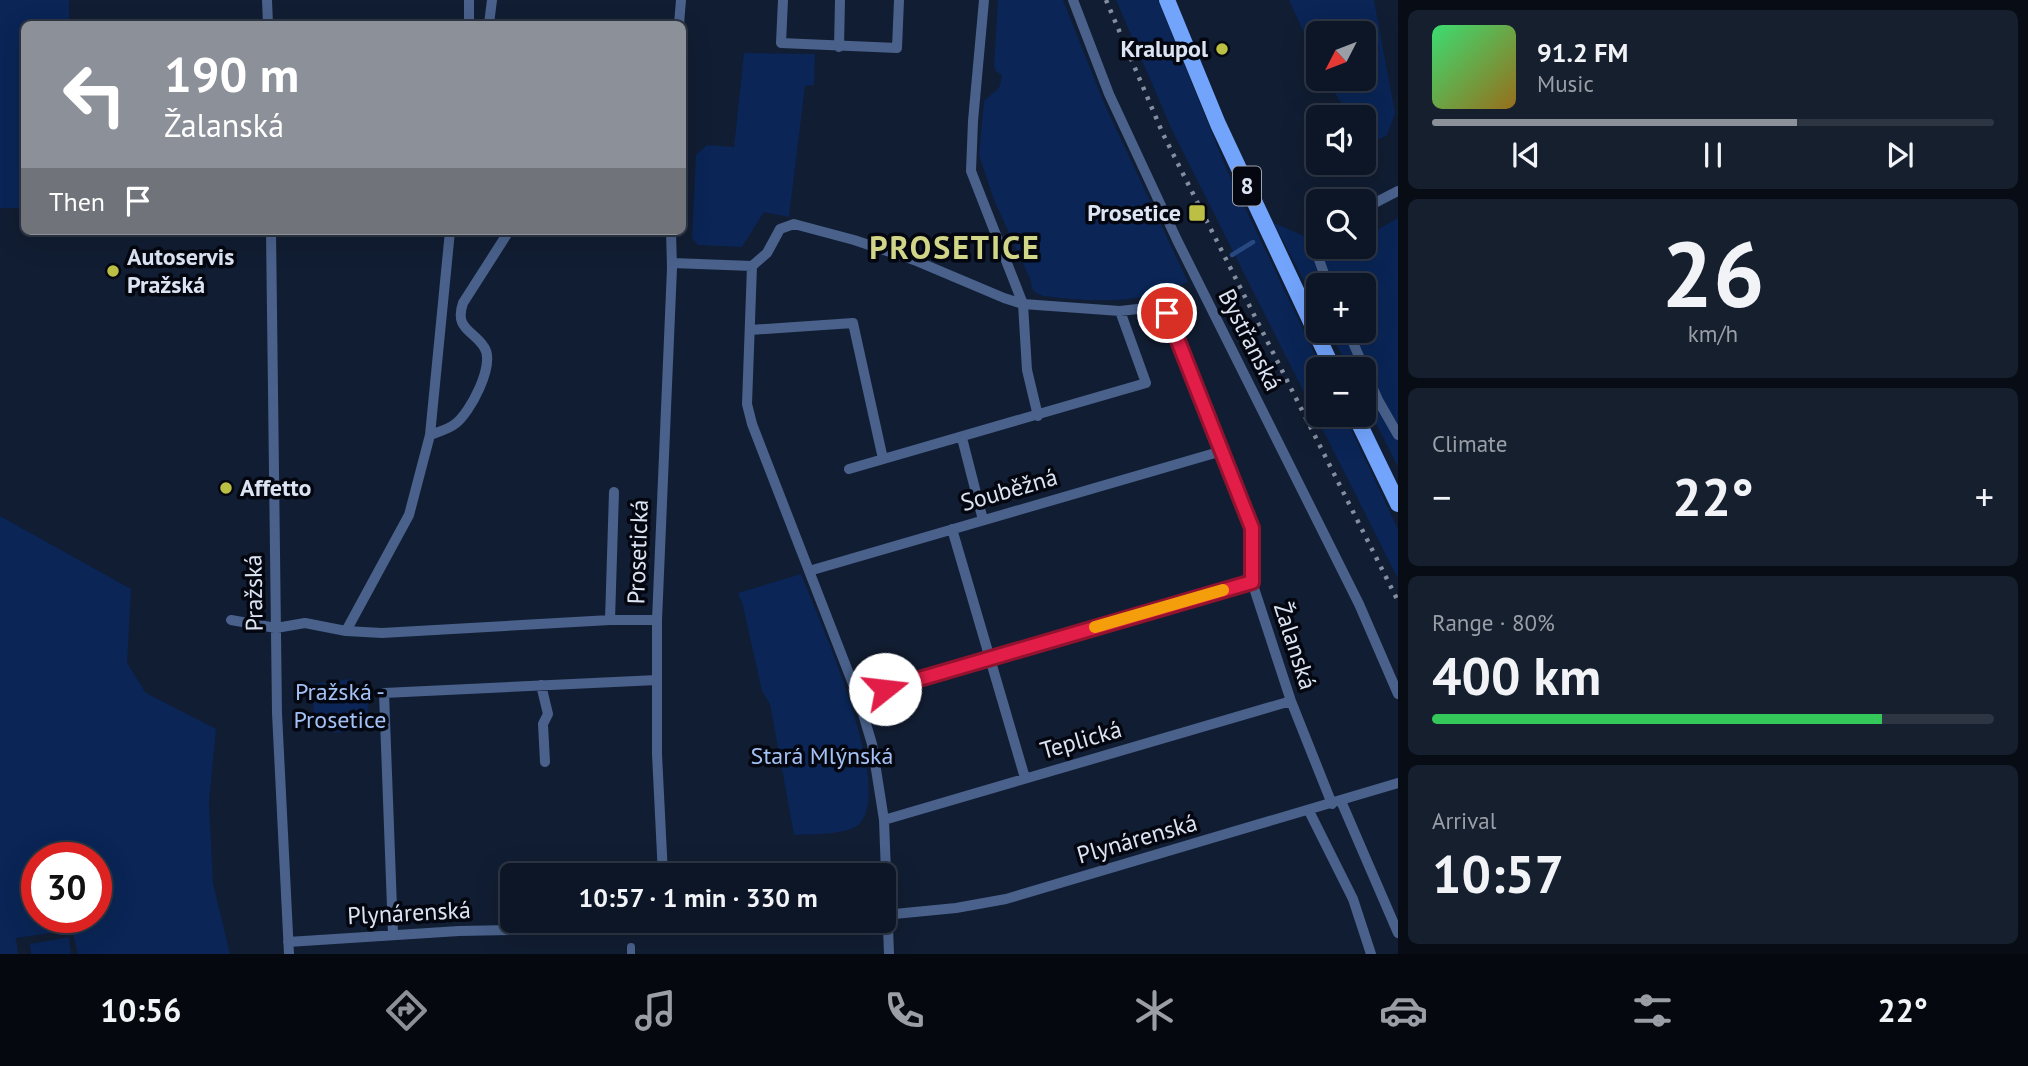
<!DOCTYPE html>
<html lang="en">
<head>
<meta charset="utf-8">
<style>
	body { margin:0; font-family:"PT Sans",sans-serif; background:#161f2e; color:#f1f3f6; height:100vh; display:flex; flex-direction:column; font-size:26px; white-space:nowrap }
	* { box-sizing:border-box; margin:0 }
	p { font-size:23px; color:#9a9fa7 }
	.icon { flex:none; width:38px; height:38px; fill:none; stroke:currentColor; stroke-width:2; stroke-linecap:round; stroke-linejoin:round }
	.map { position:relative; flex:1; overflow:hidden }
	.panel { display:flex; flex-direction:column; gap:10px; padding:10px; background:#070c15; width:630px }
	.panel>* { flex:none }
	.guide { position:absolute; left:21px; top:21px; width:665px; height:214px; border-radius:10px; box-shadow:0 7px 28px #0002,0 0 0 2px #2d3543; background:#8c9099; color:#fff; overflow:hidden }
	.needle { width:46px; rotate:228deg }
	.tools { position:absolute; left:1306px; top:21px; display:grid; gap:14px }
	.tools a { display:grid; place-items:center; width:70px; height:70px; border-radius:10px; background:#0d1626; box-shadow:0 7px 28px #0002,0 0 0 2px #2d3543; font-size:35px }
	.speed { position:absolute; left:21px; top:842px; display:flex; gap:14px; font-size:35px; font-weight:700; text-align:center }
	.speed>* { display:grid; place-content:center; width:91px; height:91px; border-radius:50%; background:#0d1626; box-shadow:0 7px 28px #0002,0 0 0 2px #2d3543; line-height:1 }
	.speed .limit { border:10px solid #d22; background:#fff; color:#111 }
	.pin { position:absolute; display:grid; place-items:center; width:60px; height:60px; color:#fff; margin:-30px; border:4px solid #fff; border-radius:50%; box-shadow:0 2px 7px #0007 }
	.me { position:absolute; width:77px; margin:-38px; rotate:74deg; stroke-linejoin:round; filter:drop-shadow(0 0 5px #0008) }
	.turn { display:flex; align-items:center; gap:24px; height:147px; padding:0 28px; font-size:32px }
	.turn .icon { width:91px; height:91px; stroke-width:2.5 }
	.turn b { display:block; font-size:49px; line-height:60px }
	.then { display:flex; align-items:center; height:66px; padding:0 28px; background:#0003; gap:14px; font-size:26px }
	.big { font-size:52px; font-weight:600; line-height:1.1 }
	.panel .widget { flex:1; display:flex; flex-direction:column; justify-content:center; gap:10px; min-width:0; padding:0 24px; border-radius:10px; background:#161f2e }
	.panel .dial { align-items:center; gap:0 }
	.dial b { font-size:91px; line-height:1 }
	.song { display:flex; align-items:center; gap:21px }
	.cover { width:84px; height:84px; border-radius:10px; background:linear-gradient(135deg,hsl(140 70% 55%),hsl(40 70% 35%)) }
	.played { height:7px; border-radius:4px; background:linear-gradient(90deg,#8c9099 65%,#2d3543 65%) }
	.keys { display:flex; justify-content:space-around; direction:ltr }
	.heat { display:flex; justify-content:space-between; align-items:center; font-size:38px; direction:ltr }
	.charge { height:10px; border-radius:5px; background:linear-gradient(90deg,#34c759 80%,#2d3543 0) }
	.trip { position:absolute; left:500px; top:863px; width:396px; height:70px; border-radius:10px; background:#0d1626; box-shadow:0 7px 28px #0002,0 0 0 2px #2d3543; font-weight:600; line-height:70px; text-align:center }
	.dock { display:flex; height:112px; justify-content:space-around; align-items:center; background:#05090f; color:#9a9fa7 }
	.dock .icon { width:49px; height:49px }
	.dock .active { color:#8c9099 }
	.dock b { font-size:32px; color:#f1f3f6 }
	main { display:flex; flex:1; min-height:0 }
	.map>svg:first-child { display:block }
</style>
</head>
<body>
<main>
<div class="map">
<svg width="1398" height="954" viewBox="0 0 1398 954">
	<rect width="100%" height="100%" fill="#111d32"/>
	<path fill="#0a2556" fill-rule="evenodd" d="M 0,0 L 69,0 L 69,24 L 24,24 L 24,208 L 0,208 Z
		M 998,0 L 1063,0 L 1105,105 L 1188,282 C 1140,305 1094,302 1043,296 C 1034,293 1031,290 1031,281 L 994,200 L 979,155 L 984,101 L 999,88 L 1002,76 L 996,71 L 994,66 Z
		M 1116,0 L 1158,0 L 1227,170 L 1322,369 L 1318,369 L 1318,415 L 1344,415 L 1398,529 L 1398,579 L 1172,130 Z
		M 1289,0 L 1374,0 L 1395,113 L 1387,135 L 1368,145 L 1363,137 L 1363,117 L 1350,117 L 1326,79 L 1363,79 L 1363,33 L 1318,33 L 1318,63 Z
		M 744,53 L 815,54 L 814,85 L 805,86 L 789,217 L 764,212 L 742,247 L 698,245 L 692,238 L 696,155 L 707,145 L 734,147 Z
		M 1398,218 L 1398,467 L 1363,398 L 1363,369 L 1349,369 L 1329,331 L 1363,331 L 1363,285 L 1318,285 L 1318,308 L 1274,223 L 1318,242 L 1318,247 L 1328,247 L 1338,251 L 1347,247 L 1363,247 L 1363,238 Z
		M 0,516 L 131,589 L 127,663 L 146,693 L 216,729 L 209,802 L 213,883 L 230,954 L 78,954 L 72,930 L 16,938 L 18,954 L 0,954 ZM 37,858 L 96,858 L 96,917 L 37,917 Z
		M 801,574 C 818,617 897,791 858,825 C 846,835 811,834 794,835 L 770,704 L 762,691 L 743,606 L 738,593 Z
		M 351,679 L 368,701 L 367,728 L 335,733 L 314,717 L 312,684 Z
		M 69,937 L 71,954 L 31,954 L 30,944 Z"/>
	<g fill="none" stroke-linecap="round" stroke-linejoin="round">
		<path stroke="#284882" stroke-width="4.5" d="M 1232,255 L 1253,242
			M 1306,402 L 1318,398"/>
		<path stroke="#49618b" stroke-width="8" d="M 631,947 L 631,954"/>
		<path stroke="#49618b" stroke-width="10" d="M 267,0 L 268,24
			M 783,0 L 781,43 L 897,48 L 899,0
			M 984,0 L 973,121 L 971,171 L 1023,304 L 1027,370 L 1038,416
			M 1073,0 L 1109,94 L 1177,240 L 1359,604 L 1398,694
			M 469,24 L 469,0
			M 489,24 L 492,0
			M 679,24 L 681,0
			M 839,47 L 840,0
			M 1363,209 L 1398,191
			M 271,231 L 277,713 L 289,954
			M 1318,237 L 1316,251 L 1328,285
			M 672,263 L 752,266
			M 752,266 L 767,253 L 780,229 L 794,224 L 854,240 L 914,260 L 1004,298 L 1023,304 L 1120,311 L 1155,307 L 1167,313 L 1252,528 L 1252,582 L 1291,701 L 1332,804
			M 752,266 L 747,404 L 752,424 L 858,697 L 872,744 L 884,820 L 889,954
			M 750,330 L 853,323 L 883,459
			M 1348,331 L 1378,400 L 1398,435
			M 430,435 C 438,432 449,429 455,424 C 470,413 496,364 484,347 C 473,330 454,329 463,303 L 509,231
			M 962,438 L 983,520
			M 849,469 L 1146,383 L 1120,311
			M 952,529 L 1025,778
			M 809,571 L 1222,451
			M 231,620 L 276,628 L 305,623 L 346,631 L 409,515 L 430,435 L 450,231
			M 610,620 L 614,492
			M 346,631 L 382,633 L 610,620 L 657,620
			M 541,685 L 548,714 L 543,724 L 545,762
			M 858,697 L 1252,582
			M 1341,801 L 1398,933
			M 1309,811 L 1353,899 L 1371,954
			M 884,820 L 1291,701
			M 663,875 L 657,754 L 657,620 L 672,268 L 671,231
			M 884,915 L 956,908 L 1006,899 L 1398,783
			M 393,934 L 384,693 L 657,680
			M 288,942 L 459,931 L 665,927 L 784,920"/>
		<path stroke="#72a4fc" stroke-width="16" d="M 1167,0 L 1218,124 L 1333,369
			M 1355,415 L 1398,504"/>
		<path stroke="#858ea0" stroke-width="4.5" stroke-dasharray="3.5 7" stroke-linecap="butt" d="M 1106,0 L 1163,134 L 1398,601"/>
	</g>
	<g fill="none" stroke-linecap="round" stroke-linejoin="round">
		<defs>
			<path id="route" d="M 885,689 L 1252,582 L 1252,528 L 1167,313"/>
		</defs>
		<use href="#route" stroke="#92132f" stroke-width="18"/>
		<use href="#route" stroke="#e11d48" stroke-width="12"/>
		<path stroke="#f59e0b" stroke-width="12" d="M 1095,627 L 1223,590"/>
	</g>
	<g fill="#bbc044" stroke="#040710" stroke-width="2.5">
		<circle cx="1222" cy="49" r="7"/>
		<rect x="1188" y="204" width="18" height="18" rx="3.5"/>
		<circle cx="113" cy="271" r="7"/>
		<circle cx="226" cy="488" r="7"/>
	</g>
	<g text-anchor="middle" stroke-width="7" stroke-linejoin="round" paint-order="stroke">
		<rect fill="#040710" stroke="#9ba2af" stroke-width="2" x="1233" y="166.5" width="28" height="39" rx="5"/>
		<g font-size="23" font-weight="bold" fill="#dce4f3">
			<text x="1247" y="194">8</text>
		</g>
		<g font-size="24" font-weight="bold" fill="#dce4f3" stroke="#040710" text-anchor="end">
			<text x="1208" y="57">Kralupol</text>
			<text x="1181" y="221">Prosetice</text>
			<text x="127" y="265" text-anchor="start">Autoservis<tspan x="127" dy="28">Pražská</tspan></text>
			<text x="240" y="496" text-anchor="start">Affetto</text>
		</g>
		<g font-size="24" fill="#dce4f3" stroke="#040710">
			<text transform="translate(1250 340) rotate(63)" y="8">Bystřanská</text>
			<text transform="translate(1009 490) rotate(-16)" y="8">Souběžná</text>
			<text transform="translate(638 552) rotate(-88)" y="8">Prosetická</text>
			<text transform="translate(254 593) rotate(-91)" y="8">Pražská</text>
			<text transform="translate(1295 646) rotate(72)" y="8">Žalanská</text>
			<text transform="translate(1081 740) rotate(-16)" y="8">Teplická</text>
			<text transform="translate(1137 839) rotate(-16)" y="8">Plynárenská</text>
			<text transform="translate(409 913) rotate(-3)" y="8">Plynárenská</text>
		</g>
		<g font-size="24" fill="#a3c1f5" stroke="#040710">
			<text x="340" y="700">Pražská -<tspan x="340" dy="28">Prosetice</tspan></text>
			<text x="822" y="764">Stará Mlýnská</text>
		</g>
		<g font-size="32" font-weight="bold" letter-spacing="2" fill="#d1d587" stroke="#040710">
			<text x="955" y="259">PROSETICE</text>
		</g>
	</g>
</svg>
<div class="tools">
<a><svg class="needle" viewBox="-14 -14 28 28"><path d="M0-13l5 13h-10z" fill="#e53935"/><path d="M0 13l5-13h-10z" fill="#9a9fa7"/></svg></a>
<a><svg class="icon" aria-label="sound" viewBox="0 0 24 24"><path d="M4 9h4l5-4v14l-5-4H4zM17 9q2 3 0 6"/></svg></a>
<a><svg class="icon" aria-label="search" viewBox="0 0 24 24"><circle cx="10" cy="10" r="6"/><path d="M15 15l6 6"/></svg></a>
<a>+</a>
<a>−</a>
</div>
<div class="speed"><div class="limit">30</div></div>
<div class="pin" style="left:1167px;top:313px;background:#d93025"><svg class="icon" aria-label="arrive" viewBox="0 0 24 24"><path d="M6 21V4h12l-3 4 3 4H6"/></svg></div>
<svg class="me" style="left:885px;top:689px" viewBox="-20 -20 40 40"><circle r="19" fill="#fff"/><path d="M0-13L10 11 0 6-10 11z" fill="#e11d48"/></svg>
<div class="trip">10:57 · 1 min · 330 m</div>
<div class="guide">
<div class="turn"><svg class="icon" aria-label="left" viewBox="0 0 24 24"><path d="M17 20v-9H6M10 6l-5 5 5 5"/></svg><div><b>190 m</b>Žalanská</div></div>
<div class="then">Then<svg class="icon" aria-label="arrive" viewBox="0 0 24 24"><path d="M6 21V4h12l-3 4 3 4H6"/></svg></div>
</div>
</div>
<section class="panel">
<div class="widget">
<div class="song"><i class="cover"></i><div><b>91.2 FM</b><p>Music</p></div></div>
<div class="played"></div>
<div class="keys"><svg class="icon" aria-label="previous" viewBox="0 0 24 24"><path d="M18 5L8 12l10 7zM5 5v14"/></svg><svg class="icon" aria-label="pause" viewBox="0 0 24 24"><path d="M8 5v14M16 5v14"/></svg><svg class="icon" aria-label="next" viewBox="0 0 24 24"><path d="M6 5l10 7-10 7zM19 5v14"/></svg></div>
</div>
<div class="widget dial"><b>26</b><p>km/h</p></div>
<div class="widget"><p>Climate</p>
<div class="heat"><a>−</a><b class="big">22°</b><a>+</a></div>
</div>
<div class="widget"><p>Range · 80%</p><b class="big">400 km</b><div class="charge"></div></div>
<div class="widget"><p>Arrival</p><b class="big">10:57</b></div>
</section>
</main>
<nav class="dock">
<b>10:56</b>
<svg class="icon active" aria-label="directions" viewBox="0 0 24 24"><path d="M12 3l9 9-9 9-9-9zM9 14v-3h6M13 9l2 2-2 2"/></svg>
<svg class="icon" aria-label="music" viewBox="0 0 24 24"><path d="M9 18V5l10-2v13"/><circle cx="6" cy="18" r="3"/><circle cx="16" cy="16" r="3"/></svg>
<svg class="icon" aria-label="phone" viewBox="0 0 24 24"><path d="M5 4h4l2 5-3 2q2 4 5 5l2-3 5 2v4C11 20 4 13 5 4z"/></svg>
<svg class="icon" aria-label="climate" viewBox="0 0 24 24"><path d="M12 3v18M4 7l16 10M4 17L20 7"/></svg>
<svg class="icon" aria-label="car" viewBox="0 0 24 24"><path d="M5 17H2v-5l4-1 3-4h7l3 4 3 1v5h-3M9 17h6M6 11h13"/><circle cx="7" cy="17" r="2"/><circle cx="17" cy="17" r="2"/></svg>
<svg class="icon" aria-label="filters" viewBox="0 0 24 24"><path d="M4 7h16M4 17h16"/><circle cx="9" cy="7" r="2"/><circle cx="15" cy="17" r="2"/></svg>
<b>22°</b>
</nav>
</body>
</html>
